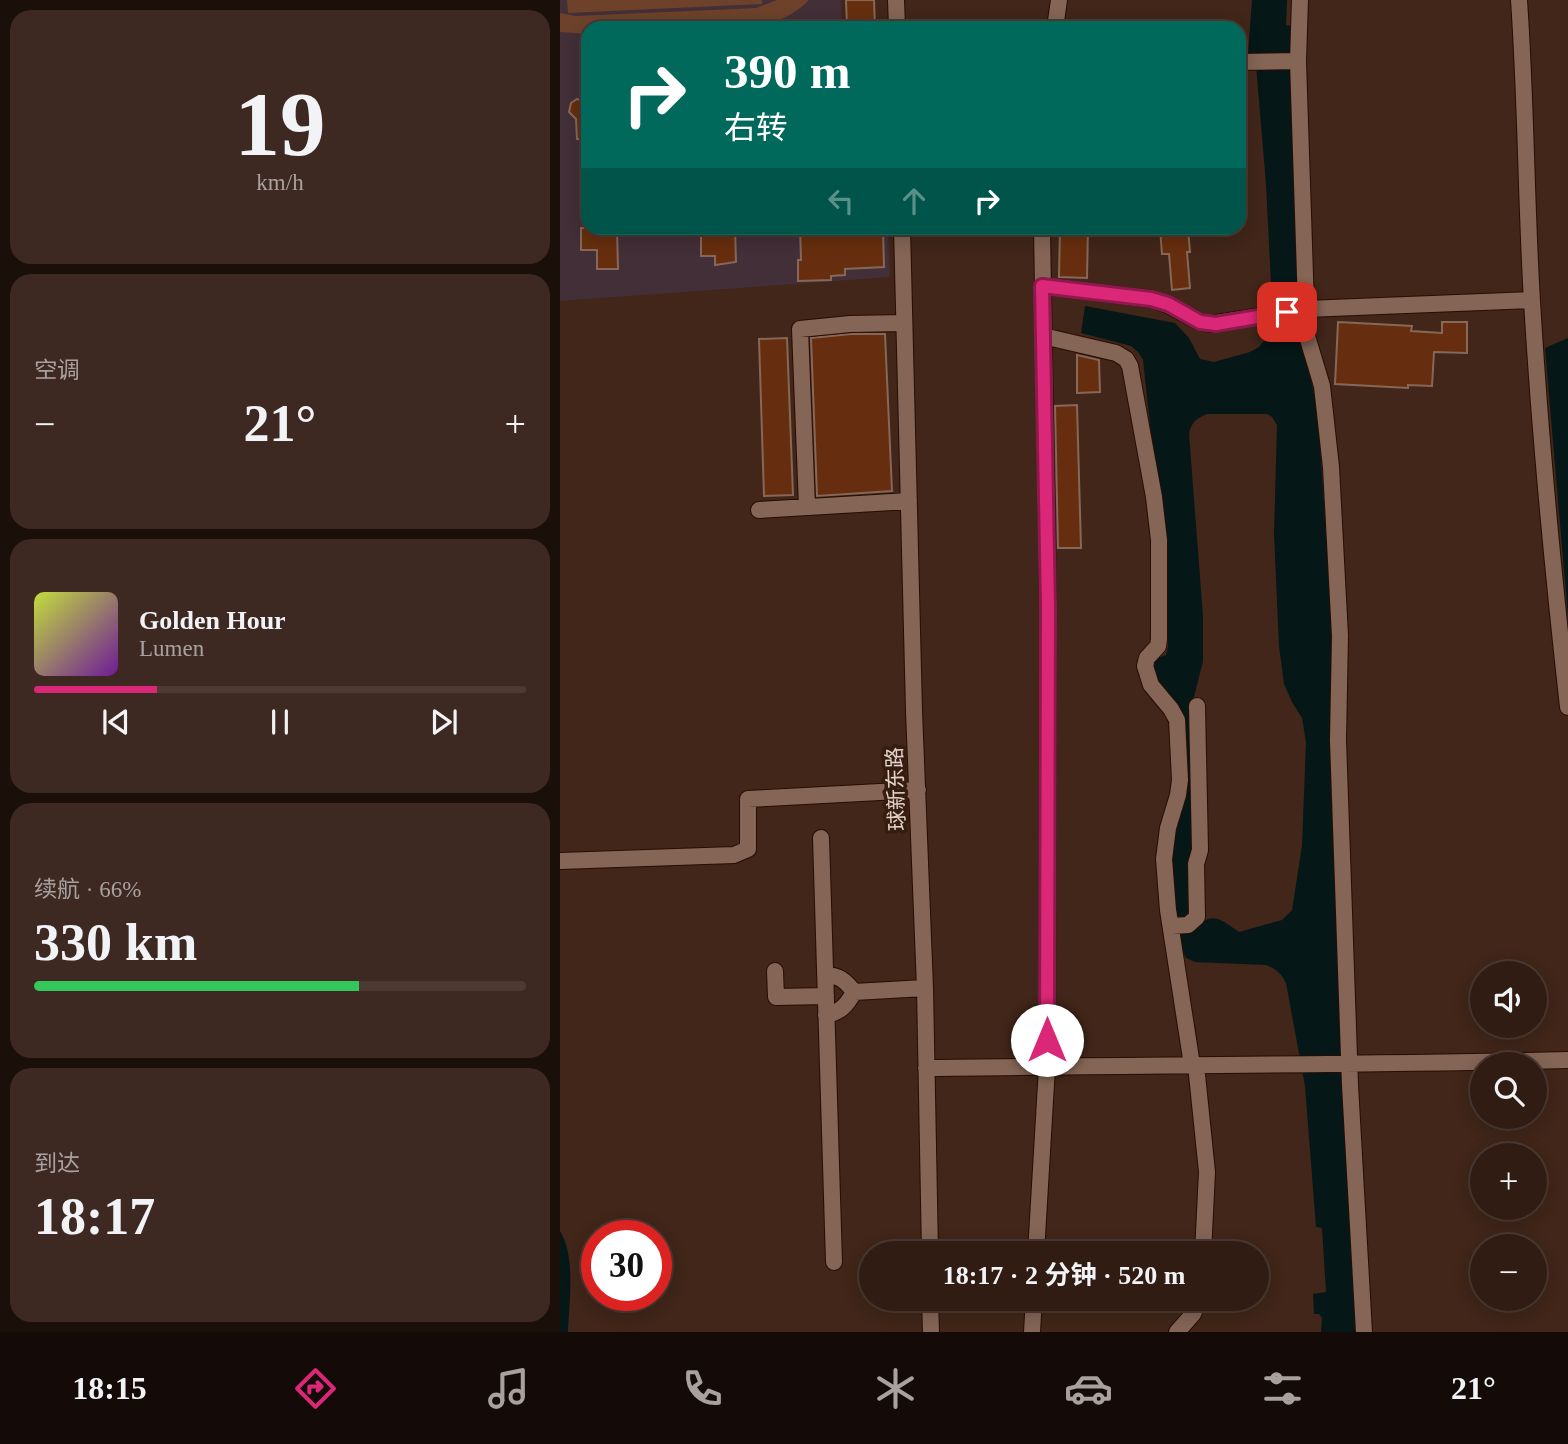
<!DOCTYPE html>
<html lang="zh">
<head>
<meta charset="utf-8">
<style>
	body { margin:0; font-family:"Times New Roman","Noto Sans SC",serif; background:#3d2921; color:#f1f3f6; height:100vh; display:flex; flex-direction:column; font-size:26px; white-space:nowrap }
	* { box-sizing:border-box; margin:0 }
	p { font-size:23px; color:#a8a1a0 }
	.icon { flex:none; width:38px; height:38px; fill:none; stroke:currentColor; stroke-width:2; stroke-linecap:round; stroke-linejoin:round }
	.map { position:relative; flex:1; overflow:hidden }
	.panel { display:flex; flex-direction:column; gap:10px; padding:10px; background:#1b0f0a; width:560px }
	.panel>* { flex:none }
	.guide { position:absolute; left:21px; top:21px; width:665px; height:214px; border-radius:21px; box-shadow:0 4px 18px #0003,0 0 0 2px #4c3a33; background:#00695c; color:#fff; overflow:hidden }
	.buttons { position:absolute; left:910px; top:961px; display:grid; gap:14px }
	.buttons a { display:grid; place-items:center; width:77px; height:77px; border-radius:50%; background:#311c13; box-shadow:0 4px 18px #0003,0 0 0 2px #4c3a33; font-size:35px }
	.speed { position:absolute; left:21px; top:1220px; display:flex; gap:14px; font-size:35px; font-weight:700; text-align:center }
	.speed>* { display:grid; place-content:center; width:91px; height:91px; border-radius:50%; background:#311c13; box-shadow:0 4px 18px #0003,0 0 0 2px #4c3a33; line-height:1 }
	.speed .limit { border:10px solid #d22; background:#fff; color:#111 }
	.pin { position:absolute; display:grid; place-items:center; width:60px; height:60px; color:#fff; margin:-30px; border-radius:14px; box-shadow:0 4px 10px #0006 }
	.me { position:absolute; width:77px; margin:-38px; rotate:0deg; stroke-linejoin:round; filter:drop-shadow(0 0 5px #0008) }
	.turn { display:flex; align-items:center; gap:24px; height:147px; padding:0 28px; font-size:32px }
	.turn .icon { width:91px; height:91px; stroke-width:2.5 }
	.turn b { display:block; font-size:49px; line-height:60px }
	.lanes { display:flex; align-items:center; height:66px; padding:0 28px; background:#0003; justify-content:center; gap:35px; direction:ltr }
	.lanes .off { opacity:.35 }
	.big { font-size:52px; font-weight:700; line-height:1.1 }
	.panel .card { flex:1; display:flex; flex-direction:column; justify-content:center; gap:10px; min-width:0; padding:0 24px; border-radius:21px; background:#3d2921 }
	.panel .dial { align-items:center; gap:0 }
	.dial b { font-size:91px; line-height:1 }
	.song { display:flex; align-items:center; gap:21px }
	.cover { width:84px; height:84px; border-radius:10px; background:linear-gradient(135deg,hsl(70 70% 55%),hsl(280 70% 35%)) }
	.played { height:7px; border-radius:4px; background:linear-gradient(90deg,#db2777 25%,#4c3a33 25%) }
	.keys { display:flex; justify-content:space-around; direction:ltr }
	.heat { display:flex; justify-content:space-between; align-items:center; font-size:38px; direction:ltr }
	.charge { height:10px; border-radius:5px; background:linear-gradient(90deg,#34c759 66%,#4c3a33 0) }
	.trip { position:absolute; left:299px; top:1241px; width:410px; height:70px; border-radius:35px; background:#311c13; box-shadow:0 4px 18px #0003,0 0 0 2px #4c3a33; font-weight:700; line-height:70px; text-align:center }
	.menu { display:flex; height:112px; justify-content:space-around; align-items:center; background:#140b08; color:#a8a1a0 }
	.menu .icon { width:49px; height:49px }
	.menu .current { color:#db2777 }
	.menu b { font-size:32px; color:#f1f3f6 }
	main { display:flex; flex:1; min-height:0 }
	.map>svg:first-child { display:block }
</style>
</head>
<body>
<main>
<section class="panel">
<div class="card dial"><b>19</b><p>km/h</p></div>
<div class="card"><p>空调</p>
<div class="heat"><a>−</a><b class="big">21°</b><a>+</a></div>
</div>
<div class="card">
<div class="song"><i class="cover"></i><div><b>Golden Hour</b><p>Lumen</p></div></div>
<div class="played"></div>
<div class="keys"><svg class="icon" aria-label="previous" viewBox="0 0 24 24"><path d="M18 5L8 12l10 7zM5 5v14"/></svg><svg class="icon" aria-label="pause" viewBox="0 0 24 24"><path d="M8 5v14M16 5v14"/></svg><svg class="icon" aria-label="next" viewBox="0 0 24 24"><path d="M6 5l10 7-10 7zM19 5v14"/></svg></div>
</div>
<div class="card"><p>续航 · 66%</p><b class="big">330 km</b><div class="charge"></div></div>
<div class="card"><p>到达</p><b class="big">18:17</b></div>
</section>
<div class="map">
<svg width="1008" height="1332" viewBox="0 0 1008 1332">
	<rect width="100%" height="100%" fill="#412619"/>
	<path fill="#422f38" d="M 0,0 L 281,0 L 282,28 L 28,28 L 28,228 L 328,228 L 330,277 L 0,301 Z"/>
	<path fill="#6e412a" d="M 7,0 L 202,0 L 202,4 L 8,13 Z
		M 217,0 L 249,0 C 233,16 216,23 194,27 L 28,28 L 28,34 L 0,32 L 0,13 L 16,16 L 196,8 Z"/>
	<path fill="#061717" fill-rule="evenodd" d="M 692,0 L 727,0 L 726,25 L 734,26 L 750,374 L 758,416 L 774,654 L 782,1038 L 780,1058 L 799,1332 L 761,1332 L 762,1318 L 759,1314 L 754,1314 L 753,1294 L 766,1292 L 762,1228 L 756,1227 L 745,1086 L 726,983 C 721,973 716,969 706,965 L 635,962 L 626,958 L 622,950 L 618,918 L 608,869 L 621,717 L 597,683 L 591,670 L 592,660 L 606,655 L 608,647 L 606,530 L 592,443 L 583,360 L 578,352 L 571,346 L 521,333 L 525,306 L 615,323 L 629,338 L 640,359 L 654,362 L 690,352 L 699,347 L 705,340 L 713,323 L 706,184 L 695,54 L 688,54 ZM 647,414 L 707,414 L 712,417 L 717,425 L 714,534 L 719,646 L 724,684 L 732,702 L 742,718 L 746,742 L 742,846 L 732,910 L 722,920 L 679,932 C 668,925 655,911 642,923 C 637,928 635,931 628,933 L 626,917 L 629,910 L 635,824 L 631,709 L 643,661 L 643,616 L 629,434 C 631,422 637,418 647,414 Z
		M 1008,338 L 1008,617 L 985,348 Z
		M 0,1231 C 16,1257 9,1302 8,1332 L 0,1332 Z"/>
	<path fill="#662e0e" stroke="#866758" stroke-width="2" d="M 286,0 L 314,0 L 315,28 L 287,28 Z
		M 17,99 L 25,101 L 28,105 L 28,139 L 17,139 L 16,119 L 9,112 L 11,103 Z
		M 21,228 L 57,228 L 58,269 L 37,269 L 37,250 L 21,250 Z
		M 141,228 L 175,228 L 176,262 L 155,265 L 155,256 L 141,256 Z
		M 240,228 L 323,228 L 324,267 L 285,269 L 285,275 L 271,276 L 271,280 L 238,281 L 238,260 L 241,260 Z
		M 500,228 L 528,228 L 527,278 L 499,277 Z
		M 600,228 L 628,228 L 630,252 L 627,252 L 630,288 L 612,290 L 609,254 L 602,254 Z
		M 778,322 L 852,326 L 851,331 L 882,333 L 882,322 L 907,322 L 907,353 L 874,352 L 872,386 L 848,385 L 848,388 L 775,384 Z
		M 291,334 L 325,334 L 332,491 L 257,496 L 251,338 Z
		M 227,338 L 233,495 L 204,496 L 199,339 Z
		M 517,355 L 539,360 L 540,392 L 517,393 Z
		M 517,405 L 521,548 L 498,548 L 495,406 Z"/>
	<g fill="none" stroke-linecap="round" stroke-linejoin="round">
		<defs>
			<path id="minor" d="M 336,0 L 337,28
				M 740,0 L 738,61 L 747,336 L 762,386 L 771,467 L 780,636 L 778,740 L 790,1085 L 804,1332
				M 959,0 C 966,100 966,201 972,301 C 980,437 993,572 1008,707
				M 495,28 L 499,0
				M 679,62 L 738,61
				M 342,228 L 354,711 L 365,988 L 370,1253
				M 482,286 L 591,299 L 608,305 L 640,322 L 650,324 L 746,309 L 971,300
				M 483,336 L 556,353 L 566,359 L 570,366 L 594,497 L 599,540 L 599,639 L 598,646 L 587,658 L 585,666 L 591,685 L 611,709 L 617,720 L 620,780 L 618,795 L 608,828 L 604,859 L 608,910 L 632,1065
				M 247,507 L 240,329 L 290,324 L 344,323
				M 199,510 L 349,501
				M 261,838 L 274,1262
				M 0,861 L 174,855 L 188,849 L 188,799 L 358,790
				M 612,926 L 628,925 L 637,917 L 636,864 L 640,850 L 637,706
				M 215,971 L 216,997 L 266,996
				M 265,975 C 279,975 286,981 294,992
				M 294,992 L 365,988
				M 266,1015 C 281,1012 287,1005 294,992
				M 636,1065 L 647,1172 L 643,1253
				M 366,1068 C 580,1065 794,1065 1008,1060
				M 476,1253 L 487,1067 L 488,605 L 482,228
				M 370,1298 L 371,1332
				M 472,1332 L 474,1298
				M 617,1332 L 633,1314 L 640,1298"/>
		</defs>
		<use href="#minor" stroke="#270e03" stroke-width="18"/>
		<use href="#minor" stroke="#846556" stroke-width="16"/>
	</g>
	<g fill="none" stroke-linecap="round" stroke-linejoin="round">
		<defs>
			<path id="route" d="M 487,1040 L 488,605 L 482,286 L 591,299 L 608,304 L 640,322 L 656,324 L 727,312"/>
		</defs>
		<use href="#route" stroke="#8e194d" stroke-width="18"/>
		<use href="#route" stroke="#db2777" stroke-width="12"/>
	</g>
	<g text-anchor="middle" stroke-width="7" stroke-linejoin="round" paint-order="stroke">
		<g font-size="21" fill="#e5d3cb" stroke="#361d0f">
			<text transform="translate(336 789) rotate(-92)" y="7">球新东路</text>
		</g>
	</g>
</svg>
<div class="buttons">
<a><svg class="icon" aria-label="sound" viewBox="0 0 24 24"><path d="M4 9h4l5-4v14l-5-4H4zM17 9q2 3 0 6"/></svg></a>
<a><svg class="icon" aria-label="search" viewBox="0 0 24 24"><circle cx="10" cy="10" r="6"/><path d="M15 15l6 6"/></svg></a>
<a>+</a>
<a>−</a>
</div>
<div class="speed"><div class="limit">30</div></div>
<div class="pin" style="left:727px;top:312px;background:#d93025"><svg class="icon" aria-label="arrive" viewBox="0 0 24 24"><path d="M6 21V4h12l-3 4 3 4H6"/></svg></div>
<svg class="me" style="left:487px;top:1040px" viewBox="-20 -20 40 40"><circle r="19" fill="#fff"/><path d="M0-13L10 11 0 6-10 11z" fill="#db2777"/></svg>
<div class="trip">18:17 · 2 分钟 · 520 m</div>
<div class="guide">
<div class="turn"><svg class="icon" aria-label="right" viewBox="0 0 24 24"><path d="M7 20v-9h11M14 6l5 5-5 5"/></svg><div><b>390 m</b>右转</div></div>
<div class="lanes"><svg class="icon off" aria-label="left" viewBox="0 0 24 24"><path d="M17 20v-9H6M10 6l-5 5 5 5"/></svg><svg class="icon off" aria-label="ahead" viewBox="0 0 24 24"><path d="M12 20V5M6 11l6-6 6 6"/></svg><svg class="icon" aria-label="right" viewBox="0 0 24 24"><path d="M7 20v-9h11M14 6l5 5-5 5"/></svg></div>
</div>
</div>
</main>
<nav class="menu">
<b>18:15</b>
<svg class="icon current" aria-label="directions" viewBox="0 0 24 24"><path d="M12 3l9 9-9 9-9-9zM9 14v-3h6M13 9l2 2-2 2"/></svg>
<svg class="icon" aria-label="music" viewBox="0 0 24 24"><path d="M9 18V5l10-2v13"/><circle cx="6" cy="18" r="3"/><circle cx="16" cy="16" r="3"/></svg>
<svg class="icon" aria-label="phone" viewBox="0 0 24 24"><path d="M5 4h4l2 5-3 2q2 4 5 5l2-3 5 2v4C11 20 4 13 5 4z"/></svg>
<svg class="icon" aria-label="climate" viewBox="0 0 24 24"><path d="M12 3v18M4 7l16 10M4 17L20 7"/></svg>
<svg class="icon" aria-label="car" viewBox="0 0 24 24"><path d="M5 17H2v-5l4-1 3-4h7l3 4 3 1v5h-3M9 17h6M6 11h13"/><circle cx="7" cy="17" r="2"/><circle cx="17" cy="17" r="2"/></svg>
<svg class="icon" aria-label="filters" viewBox="0 0 24 24"><path d="M4 7h16M4 17h16"/><circle cx="9" cy="7" r="2"/><circle cx="15" cy="17" r="2"/></svg>
<b>21°</b>
</nav>
</body>
</html>
